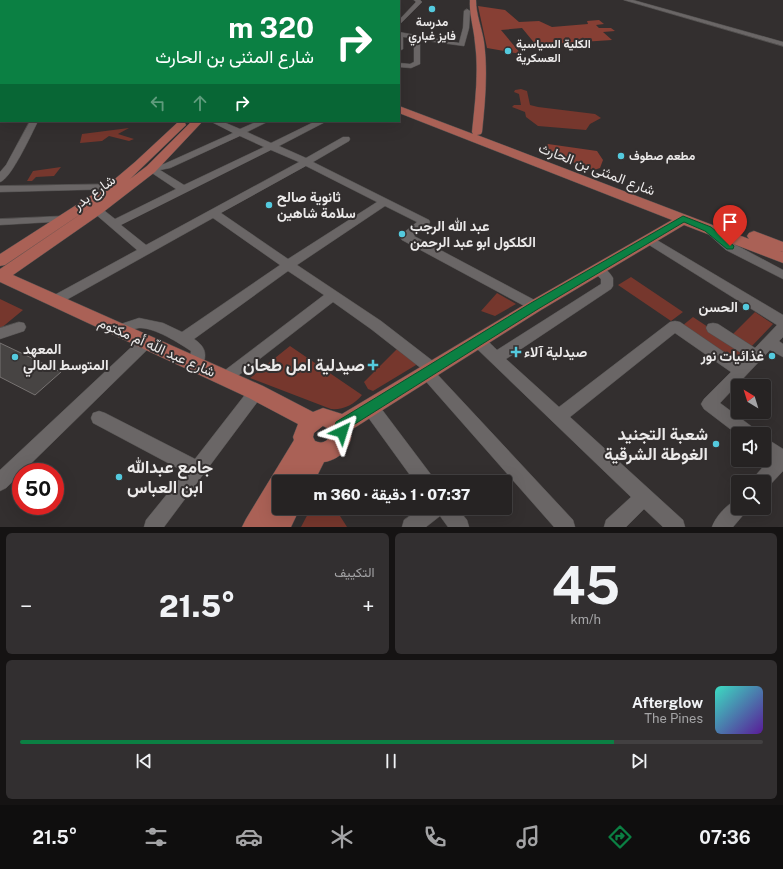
<!DOCTYPE html>
<html lang="ar">
<head>
<meta charset="utf-8">
<style>
	body { margin:0; font-family:"Public Sans",Vazirmatn,sans-serif; background:#322f30; color:#f1f3f6; direction:rtl; height:100vh; display:flex; flex-direction:column; font-size:15px; white-space:nowrap }
	* { box-sizing:border-box; margin:0 }
	p { font-size:13px; color:#a4a4a6 }
	.icon { flex:none; width:22px; height:22px; fill:none; stroke:currentColor; stroke-width:2; stroke-linecap:round; stroke-linejoin:round }
	.map { position:relative; height:527px; overflow:hidden; direction:ltr }
	.side { display:flex; flex-direction:column; gap:6px; padding:6px; background:#151313; flex:1 }
	.side>* { flex:none }
	.top-card { position:absolute; left:0px; top:0px; width:400px; height:122px; box-shadow:0 4px 16px #0002,0 0 0 1px #424041; direction:rtl; background:#0b8043; color:#fff; overflow:hidden }
	.needle { width:26px; rotate:322deg }
	.controls { position:absolute; left:731px; top:379px; display:grid; gap:8px }
	.controls a { display:grid; place-items:center; width:40px; height:40px; border-radius:4px; background:#262323; box-shadow:0 4px 16px #0002,0 0 0 1px #424041; font-size:20px }
	.speed { position:absolute; left:12px; top:463px; display:flex; gap:8px; font-size:20px; font-weight:700; text-align:center }
	.speed>* { display:grid; place-content:center; width:52px; height:52px; border-radius:50%; background:#262323; box-shadow:0 4px 16px #0002,0 0 0 1px #424041; line-height:1 }
	.speed .limit { border:6px solid #d22; background:#fff; color:#111 }
	.pin { position:absolute; display:grid; place-items:center; width:34px; height:34px; color:#fff; margin:-41px -17px; border-radius:50% 50% 50% 0; rotate:-45deg; box-shadow:0 0 4px #0007 }
	.pin .icon { rotate:45deg }
	.me { position:absolute; width:44px; margin:-22px; rotate:41deg; stroke-linejoin:round; filter:drop-shadow(0 0 3px #0008) }
	.turn { display:flex; align-items:center; gap:14px; height:84px; padding:0 20px; font-size:18px }
	.turn .icon { width:52px; height:52px; stroke-width:2.5 }
	.turn b { display:block; font-size:28px; line-height:34px }
	.lanes { display:flex; align-items:center; height:38px; padding:0 20px; background:#0003; justify-content:center; gap:20px; direction:ltr }
	.lanes .off { opacity:.35 }
	.big { font-size:30px; font-weight:800; line-height:1.1 }
	.side .tile { flex:1; display:flex; flex-direction:column; justify-content:center; gap:6px; min-width:0; padding:0 14px; border-radius:6px; background:#322f30 }
	.side .dial { align-items:center; gap:0 }
	.dial b { font-size:52px; line-height:1 }
	.song { display:flex; align-items:center; gap:12px }
	.cover { width:48px; height:48px; border-radius:6px; background:linear-gradient(135deg,hsl(170 70% 55%),hsl(270 70% 35%)) }
	.played { height:4px; border-radius:2px; background:linear-gradient(90deg,#0b8043 80%,#424041 80%) }
	.keys { display:flex; justify-content:space-around; direction:ltr }
	.heat { display:flex; justify-content:space-between; align-items:center; font-size:22px; direction:ltr }
	.side .tiles { flex:1; display:grid; gap:6px; grid-template-columns:1fr 1fr }
	.tile:last-child { grid-column:span 2 }
	.trip { position:absolute; left:272px; top:475px; width:240px; height:40px; border-radius:4px; background:#262323; box-shadow:0 4px 16px #0002,0 0 0 1px #424041; font-weight:800; line-height:40px; text-align:center; direction:rtl }
	.tab-bar { display:flex; height:64px; justify-content:space-around; align-items:center; background:#0f0e0e; color:#a4a4a6 }
	.tab-bar .icon { width:28px; height:28px }
	.tab-bar .on { color:#0b8043 }
	.tab-bar b { font-size:18px; color:#f1f3f6 }
	.map>svg:first-child { display:block }
</style>
</head>
<body>
<div class="map">
<svg width="783" height="527" viewBox="0 0 783 527">
	<rect width="100%" height="100%" fill="#332f2f"/>
	<path fill="#76372d" d="M 521,89 L 527,91 L 530,105 L 538,107 L 595,114 L 601,118 L 590,124 L 586,130 L 538,126 L 526,117 L 525,112 L 512,107 L 514,105 L 521,105 L 519,94 L 514,92 L 515,90 Z
		M 129,128 L 118,134 L 134,139 L 129,141 L 109,136 L 102,141 L 80,143 L 82,134 Z
		M 61,167 L 54,176 L 36,177 L 32,181 L 27,181 L 33,171 Z
		M 631,277 L 683,312 L 671,321 L 618,285 Z
		M 497,293 L 516,304 L 495,316 L 481,311 Z
		M 0,299 L 23,310 L 0,329 Z
		M 755,312 L 773,324 L 750,348 L 732,335 Z
		M 693,317 L 747,353 L 736,363 L 682,326 Z
		M 290,346 L 362,395 C 354,405 343,410 331,409 L 250,378 Z
		M 399,347 L 421,362 L 373,391 L 368,389 L 364,382 Z
		M 311,508 L 335,508 L 347,527 L 301,527 Z"/>
	<path fill="#873f34" d="M 478,6 L 505,10 L 519,22 L 539,21 L 552,27 L 588,24 L 587,21 L 599,20 L 604,24 L 596,25 L 599,28 L 611,28 L 615,31 L 603,32 L 612,40 L 536,45 L 522,28 L 501,30 L 521,54 L 487,48 Z
		M 548,144 L 597,151 L 603,160 L 600,168 L 594,170 L 556,156 L 544,149 Z"/>
	<path fill="#474443" stroke="#777372" d="M 0,343 L 61,372 L 35,395 L 0,377 Z"/>
	<g fill="none" stroke-linecap="round" stroke-linejoin="round">
		<defs>
			<path id="minor" d="M 35,0 L 42,0 L 34,1 Z
				M 73,0 L 79,0 L 72,1 Z
				M 105,0 L 111,0 L 104,1 Z
				M 205,0 L 216,0 L 217,1 L 206,1 Z
				M 414,0 L 420,0 L 422,2 L 399,25 L 399,20 L 416,2 Z
				M 624,0 L 633,0 L 783,42 L 783,46 Z
				M 467,9 L 470,11 L 469,28 L 464,46 L 420,40 L 420,64 L 411,68 L 399,67 L 399,63 L 410,64 L 414,62 L 414,38 L 403,37 L 403,49 L 399,51 L 399,32 L 459,43 L 463,28 L 464,11 Z
				M 0,11 L 1,11 L 1,15 L 0,15 Z
				M 0,24 L 1,24 L 1,28 L 0,28 Z
				M 0,62 L 1,62 L 1,66 L 0,66 Z
				M 0,81 L 1,81 L 1,85 L 0,85 Z
				M 30,121 L 38,121 C 32,133 11,179 0,182 L 0,172 L 6,165 Z
				M 210,121 L 221,121 L 240,129 L 258,121 L 269,121 L 247,132 L 271,143 L 316,121 L 327,121 L 279,146 L 306,158 L 343,137 L 349,137 L 350,139 L 349,141 L 313,162 L 429,220 L 430,222 L 429,224 L 414,236 L 540,303 L 542,306 L 540,309 L 535,311 L 530,309 L 402,240 L 400,237 L 402,234 L 417,222 L 385,206 L 297,265 L 381,321 L 438,365 L 440,369 L 437,374 L 573,520 L 575,527 L 554,527 L 422,377 L 420,373 L 422,369 L 371,329 L 333,302 L 230,382 L 225,384 L 220,382 L 218,378 L 220,374 L 324,295 L 288,271 L 194,339 C 206,347 208,355 201,369 L 196,371 L 191,369 L 189,365 L 191,351 C 179,343 154,327 139,328 C 130,329 124,337 115,334 L 113,330 L 115,326 L 139,318 L 163,323 L 182,332 L 280,265 L 213,218 L 59,304 L 54,306 L 49,304 L 48,301 L 49,298 L 137,250 L 93,212 L 92,210 L 93,208 L 101,208 L 115,219 L 176,189 L 146,169 L 148,167 L 164,164 L 233,133 ZM 240,136 L 264,147 L 184,185 L 160,170 L 170,168 ZM 271,150 L 299,162 L 146,245 L 121,225 ZM 306,166 L 377,202 L 288,259 L 221,213 Z
				M 113,184 L 118,187 L 117,189 L 0,192 L 0,186 Z
				M 65,216 L 69,217 L 70,219 L 69,221 L 0,225 L 0,219 Z
				M 709,225 L 713,227 L 734,244 L 783,270 L 783,279 L 726,250 L 705,231 L 703,229 L 705,227 Z
				M 650,236 L 783,315 L 783,337 L 779,341 L 783,344 L 783,357 L 770,350 L 720,403 L 755,429 L 757,434 L 738,434 L 738,435 L 704,409 L 701,404 L 704,399 L 731,372 L 675,333 L 570,417 L 683,520 L 685,527 L 663,527 L 644,509 L 626,527 L 604,527 L 606,520 L 631,497 L 473,345 L 471,341 L 473,337 C 483,334 490,343 497,350 L 601,284 L 601,279 L 592,270 L 594,267 C 602,265 609,271 613,278 L 613,286 L 611,289 L 506,359 L 559,407 L 670,322 L 675,321 L 680,322 L 740,363 L 746,356 L 708,332 L 706,328 L 708,324 L 713,323 L 718,324 L 755,348 L 777,325 L 646,243 L 644,240 L 646,237 Z
				M 19,322 L 24,323 L 26,327 L 24,331 L 0,339 L 0,328 Z
				M 146,336 L 151,338 L 153,342 L 151,346 L 6,488 L 0,491 L 0,470 L 141,338 Z
				M 256,385 L 261,387 L 264,392 L 261,397 L 164,527 L 144,527 L 146,520 L 185,472 L 93,423 L 91,418 L 93,413 L 99,411 L 105,413 L 195,459 L 251,387 Z
				M 371,401 L 377,403 L 432,476 L 435,482 L 415,482 L 365,413 L 363,408 L 365,403 Z
				M 764,437 L 783,449 L 783,471 L 767,488 L 764,489 L 764,482 L 752,482 L 755,476 L 770,459 L 764,455 Z
				M 738,499 L 738,508 L 747,508 L 744,514 L 733,527 L 712,527 C 716,516 727,504 738,499 Z
				M 421,508 L 457,508 L 467,520 L 469,527 L 448,527 L 440,516 L 426,527 L 402,527 L 404,520 Z"/>
			<path id="major" d="M 129,0 L 137,0 L 137,1 L 129,1 Z
				M 470,0 L 476,0 C 476,15 482,28 484,42 C 488,72 485,103 482,132 L 481,134 L 477,135 L 783,252 L 783,263 L 684,225 L 541,310 L 351,430 C 354,446 339,460 324,462 L 314,482 L 279,482 L 279,508 L 300,508 L 291,527 L 267,527 L 269,524 L 267,527 L 242,527 L 246,519 L 294,440 L 293,437 L 298,424 L 249,398 L 0,282 L 0,269 L 100,201 L 5,265 L 0,266 L 0,254 L 109,184 L 135,162 L 177,123 L 185,123 L 186,125 L 130,179 L 147,166 L 192,121 L 203,121 L 155,172 L 102,213 L 13,275 L 263,386 L 313,412 L 323,408 L 342,414 L 529,302 L 672,220 L 399,113 L 399,106 L 473,134 L 472,132 C 475,103 479,72 475,43 C 474,28 469,15 470,0 ZM 323,426 L 331,430 L 331,436 C 326,442 322,444 315,441 L 313,437 L 314,433 Z
				M 754,231 L 783,242 L 783,252 L 749,239 L 747,236 L 749,233 Z"/>
		</defs>
		<use href="#minor" stroke="#514f4e" stroke-width="1"/>
		<use href="#major" stroke="#514f4e" stroke-width="1"/>
		<use href="#minor" fill="#6a6666" fill-rule="evenodd"/>
		<use href="#major" fill="#aa6156" fill-rule="evenodd"/>
	</g>
	<path fill="#0b8043" stroke="#07532c" d="M 683,216 L 711,227 L 734,246 L 733,249 L 727,249 L 705,231 L 684,222 L 538,309 L 347,429 L 346,436 L 342,437 L 338,436 L 335,426 L 336,422 L 531,303 Z"/>
	<g fill="#54cade" stroke="#332f2f" stroke-width="1.5">
		<circle cx="432" cy="9" r="4"/>
		<circle cx="508" cy="51" r="4"/>
		<circle cx="621" cy="156" r="4"/>
		<circle cx="269" cy="205" r="4"/>
		<circle cx="402" cy="234" r="4"/>
		<circle cx="746" cy="307" r="4"/>
		<path d="M514 346h4v4h4v4h-4v4h-4v-4h-4v-4h4z"/>
		<circle cx="772" cy="356" r="4"/>
		<circle cx="15" cy="357" r="4"/>
		<path d="M371 359h4v4h4v4h-4v4h-4v-4h-4v-4h4z"/>
		<circle cx="716" cy="444" r="4"/>
		<circle cx="119" cy="477" r="4"/>
	</g>
	<g text-anchor="middle" stroke-width="4" stroke-linejoin="round" paint-order="stroke">
		<g font-size="12" font-weight="bold" fill="#eceaea" stroke="#332f2f" text-anchor="start">
			<text x="432" y="26" text-anchor="middle">مدرسة<tspan x="432" dy="14">فايز غباري</tspan></text>
			<text x="516" y="48">الكلية السياسية<tspan x="516" dy="14">العسكرية</tspan></text>
			<text x="629" y="160">مطعم صطوف</text>
		</g>
		<g font-size="14" fill="#eceaea" stroke="#332f2f">
			<text transform="translate(597 169) rotate(21)" y="5">شارع المثنى بن الحارث</text>
			<text transform="translate(94 192) rotate(-36)" y="5">شارع بدر</text>
			<text transform="translate(157 347) rotate(24)" y="5">شارع عبد اللّه أم مكتوم</text>
		</g>
		<g font-size="14" font-weight="bold" fill="#eceaea" stroke="#332f2f" text-anchor="start">
			<text x="277" y="202">ثانوية صالح<tspan x="277" dy="16">سلامة شاهين</tspan></text>
			<text x="410" y="231">عبد الله الرجب<tspan x="410" dy="16">الكلكول ابو عبد الرحمن</tspan></text>
			<text x="738" y="312" text-anchor="end">الحسن</text>
			<text x="23" y="354">المعهد<tspan x="23" dy="16">المتوسط المالي</tspan></text>
			<text x="524" y="357">صيدلية آلاء</text>
			<text x="764" y="361" text-anchor="end">غذائيات نور</text>
		</g>
		<g font-size="17" font-weight="bold" fill="#eceaea" stroke="#332f2f" text-anchor="end">
			<text x="365" y="371">صيدلية امل طحان</text>
			<text x="708" y="440">شعبة التجنيد<tspan x="708" dy="20">الغوطة الشرقية</tspan></text>
			<text x="127" y="473" text-anchor="start">جامع عبدالله<tspan x="127" dy="20">ابن العباس</tspan></text>
		</g>
	</g>
</svg>
<div class="controls">
<a><svg class="needle" viewBox="-14 -14 28 28"><path d="M0-13l5 13h-10z" fill="#e53935"/><path d="M0 13l5-13h-10z" fill="#a4a4a6"/></svg></a>
<a><svg class="icon" aria-label="sound" viewBox="0 0 24 24"><path d="M4 9h4l5-4v14l-5-4H4zM17 9q2 3 0 6"/></svg></a>
<a><svg class="icon" aria-label="search" viewBox="0 0 24 24"><circle cx="10" cy="10" r="6"/><path d="M15 15l6 6"/></svg></a>
</div>
<div class="speed"><div class="limit">50</div></div>
<div class="pin" style="left:730px;top:246px;background:#d93025"><svg class="icon" aria-label="arrive" viewBox="0 0 24 24"><path d="M6 21V4h12l-3 4 3 4H6"/></svg></div>
<svg class="me" style="left:342px;top:432px" viewBox="-20 -20 40 40"><path d="M0-17L14 15 0 8-14 15z" fill="#0b8043" stroke="#fff" stroke-width="4"/></svg>
<div class="trip">07:37 · 1 دقيقة · 360 m</div>
<div class="top-card">
<div class="turn"><svg class="icon" aria-label="right" viewBox="0 0 24 24"><path d="M7 20v-9h11M14 6l5 5-5 5"/></svg><div><b>320 m</b>شارع المثنى بن الحارث</div></div>
<div class="lanes"><svg class="icon off" aria-label="left" viewBox="0 0 24 24"><path d="M17 20v-9H6M10 6l-5 5 5 5"/></svg><svg class="icon off" aria-label="ahead" viewBox="0 0 24 24"><path d="M12 20V5M6 11l6-6 6 6"/></svg><svg class="icon" aria-label="right" viewBox="0 0 24 24"><path d="M7 20v-9h11M14 6l5 5-5 5"/></svg></div>
</div>
</div>
<section class="side">
<div class="tiles">
<div class="tile dial"><b>45</b><p>km/h</p></div>
<div class="tile"><p>التكييف</p>
<div class="heat"><a>−</a><b class="big">21.5°</b><a>+</a></div>
</div>
<div class="tile">
<div class="song"><i class="cover"></i><div><b>Afterglow</b><p>The Pines</p></div></div>
<div class="played"></div>
<div class="keys"><svg class="icon" aria-label="previous" viewBox="0 0 24 24"><path d="M18 5L8 12l10 7zM5 5v14"/></svg><svg class="icon" aria-label="pause" viewBox="0 0 24 24"><path d="M8 5v14M16 5v14"/></svg><svg class="icon" aria-label="next" viewBox="0 0 24 24"><path d="M6 5l10 7-10 7zM19 5v14"/></svg></div>
</div>
</div>
</section>
<nav class="tab-bar">
<b>07:36</b>
<svg class="icon on" aria-label="directions" viewBox="0 0 24 24"><path d="M12 3l9 9-9 9-9-9zM9 14v-3h6M13 9l2 2-2 2"/></svg>
<svg class="icon" aria-label="music" viewBox="0 0 24 24"><path d="M9 18V5l10-2v13"/><circle cx="6" cy="18" r="3"/><circle cx="16" cy="16" r="3"/></svg>
<svg class="icon" aria-label="phone" viewBox="0 0 24 24"><path d="M5 4h4l2 5-3 2q2 4 5 5l2-3 5 2v4C11 20 4 13 5 4z"/></svg>
<svg class="icon" aria-label="climate" viewBox="0 0 24 24"><path d="M12 3v18M4 7l16 10M4 17L20 7"/></svg>
<svg class="icon" aria-label="car" viewBox="0 0 24 24"><path d="M5 17H2v-5l4-1 3-4h7l3 4 3 1v5h-3M9 17h6M6 11h13"/><circle cx="7" cy="17" r="2"/><circle cx="17" cy="17" r="2"/></svg>
<svg class="icon" aria-label="filters" viewBox="0 0 24 24"><path d="M4 7h16M4 17h16"/><circle cx="9" cy="7" r="2"/><circle cx="15" cy="17" r="2"/></svg>
<b>21.5°</b>
</nav>
</body>
</html>
